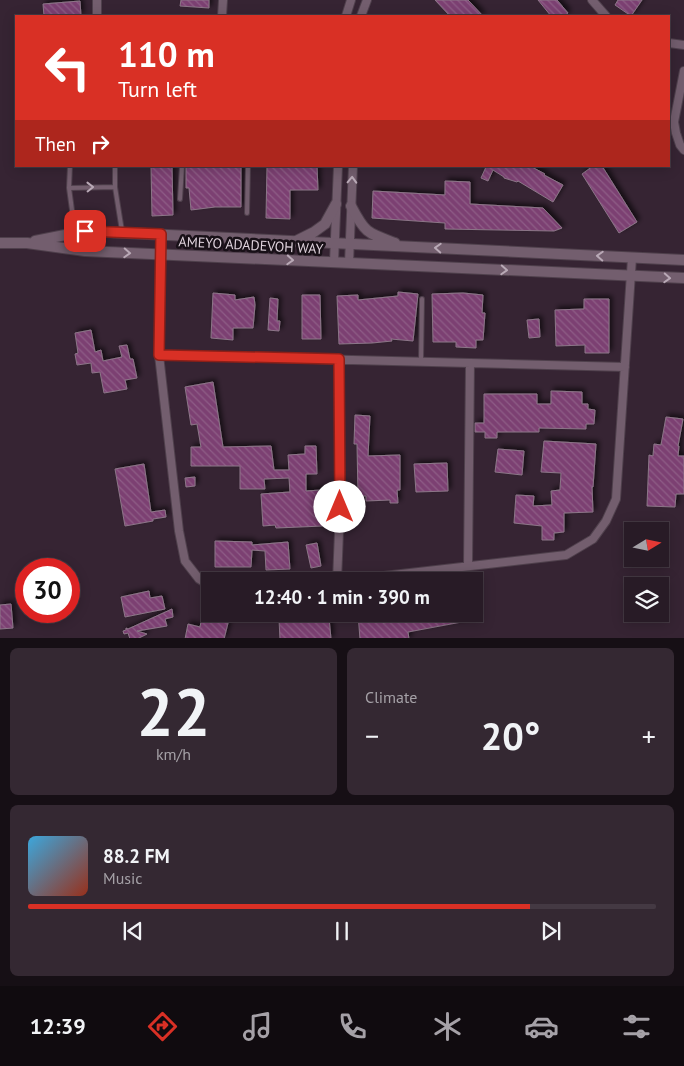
<!DOCTYPE html>
<html lang="en">
<head>
<meta charset="utf-8">
<style>
	body { margin:0; font-family:"PT Sans",sans-serif; background:#342832; color:#f1f3f6; height:100vh; display:flex; flex-direction:column; font-size:19px; white-space:nowrap }
	* { box-sizing:border-box; margin:0 }
	p { font-size:16px; color:#a5a1a7 }
	.icon { flex:none; width:28px; height:28px; fill:none; stroke:currentColor; stroke-width:2; stroke-linecap:round; stroke-linejoin:round }
	.map { position:relative; height:638px; overflow:hidden }
	.sheet { display:flex; flex-direction:column; gap:10px; padding:10px; background:#160f15; flex:1 }
	.sheet>* { flex:none }
	.banner { position:absolute; left:15px; top:15px; width:655px; height:152px; border-radius:0px; box-shadow:0 2px 12px #0003,0 0 0 1px #443943; background:#d93025; color:#fff; overflow:hidden }
	.needle { width:32px; rotate:80deg }
	.buttons { position:absolute; left:624px; top:522px; display:grid; gap:10px }
	.buttons a { display:grid; place-items:center; width:45px; height:45px; border-radius:0px; background:#281b26; box-shadow:0 2px 12px #0003,0 0 0 1px #443943; font-size:25px }
	.speed { position:absolute; left:15px; top:558px; display:flex; gap:10px; font-size:25px; font-weight:700; text-align:center }
	.speed>* { display:grid; place-content:center; width:65px; height:65px; border-radius:50%; background:#281b26; box-shadow:0 2px 12px #0003,0 0 0 1px #443943; line-height:1 }
	.speed .limit { border:8px solid #d22; background:#fff; color:#111 }
	.pin { position:absolute; display:grid; place-items:center; width:42px; height:42px; color:#fff; margin:-21px; border-radius:10px; box-shadow:0 2px 8px #0006 }
	.me { position:absolute; width:55px; margin:-28px; rotate:0deg; stroke-linejoin:round; filter:drop-shadow(0 0 4px #0008) }
	.turn { display:flex; align-items:center; gap:18px; height:105px; padding:0 20px; font-size:22px }
	.turn .icon { width:65px; height:65px; stroke-width:2.5 }
	.turn b { display:block; font-size:35px; line-height:42px }
	.then { display:flex; align-items:center; height:48px; padding:0 20px; background:#0003; gap:10px; font-size:19px }
	.big { font-size:38px; font-weight:800; line-height:1.1 }
	.sheet .tile { flex:1; display:flex; flex-direction:column; justify-content:center; gap:8px; min-width:0; padding:0 18px; border-radius:8px; background:#342832 }
	.sheet .dial { align-items:center; gap:0 }
	.dial b { font-size:65px; line-height:1 }
	.song { display:flex; align-items:center; gap:15px }
	.cover { width:60px; height:60px; border-radius:8px; background:linear-gradient(135deg,hsl(200 70% 55%),hsl(10 70% 35%)) }
	.played { height:5px; border-radius:2px; background:linear-gradient(90deg,#d93025 80%,#443943 80%) }
	.keys { display:flex; justify-content:space-around; direction:ltr }
	.heat { display:flex; justify-content:space-between; align-items:center; font-size:28px; direction:ltr }
	.sheet .tiles { flex:1; display:grid; gap:10px; grid-template-columns:1fr 1fr }
	.tile:last-child { grid-column:span 2 }
	.trip { position:absolute; left:201px; top:572px; width:282px; height:50px; border-radius:0px; background:#281b26; box-shadow:0 2px 12px #0003,0 0 0 1px #443943; font-weight:800; line-height:50px; text-align:center }
	.tabs { display:flex; height:80px; justify-content:space-around; align-items:center; background:#100b0f; color:#a5a1a7 }
	.tabs .icon { width:35px; height:35px }
	.tabs .active { color:#d93025 }
	.tabs b { font-size:22px; color:#f1f3f6 }
	.map>svg:first-child { display:block }
</style>
</head>
<body>
<div class="map">
<svg width="684" height="639" viewBox="0 0 684 639">
	<defs>
		<pattern id="building-back-hatch" width="6" height="6" patternUnits="userSpaceOnUse" patternTransform="scale(1.25)"><rect width="6" height="6" fill="#7c4172"/><path d="M-1 5l2 2M0 0l6 6M5-1l2 2" fill="none" stroke="#8e5c86"/></pattern>
		<filter id="shadow"><feDropShadow dx="3" dy="-3" stdDeviation="2.5" flood-color="#0009"/></filter>
	</defs>
	<rect width="100%" height="100%" fill="#362433"/>
	<path fill="url(#building-back-hatch)" stroke="#8c7688" filter="url(#shadow)" d="M 181,0 L 209,0 L 209,8 L 180,6 Z
		M 435,0 L 468,0 L 483,16 L 450,16 Z
		M 538,0 L 557,0 L 568,13 L 564,16 L 551,16 Z
		M 618,0 L 642,0 L 631,16 L 615,5 Z
		M 80,1 L 81,16 L 44,16 L 43,4 Z
		M 151,166 L 172,166 L 173,215 L 152,216 Z
		M 186,166 L 241,166 L 241,207 L 215,207 L 191,210 L 189,188 L 186,188 Z
		M 267,166 L 317,166 L 318,190 L 290,190 L 290,219 L 266,218 Z
		M 485,166 L 530,166 L 545,174 L 544,175 L 563,185 L 553,202 L 518,181 L 517,182 L 504,178 L 504,177 L 493,170 L 488,181 L 481,178 L 486,167 Z
		M 593,166 L 602,166 L 637,222 L 619,233 L 582,174 Z
		M 445,181 L 470,182 L 470,204 L 543,208 L 562,228 L 554,231 L 445,229 L 445,223 L 372,218 L 373,191 L 445,195 Z
		M 398,292 L 418,294 L 413,341 L 391,339 L 392,341 L 372,343 L 339,344 L 337,296 L 358,295 L 358,300 L 398,296 Z
		M 213,293 L 235,295 L 235,300 L 254,297 L 255,305 L 253,328 L 233,328 L 233,340 L 211,338 Z
		M 463,293 L 483,295 L 482,313 L 485,313 L 483,340 L 476,340 L 476,348 L 456,347 L 456,342 L 433,342 L 432,294 Z
		M 302,295 L 320,295 L 321,339 L 302,339 Z
		M 270,298 L 278,299 L 277,321 L 280,321 L 279,331 L 268,330 Z
		M 584,299 L 609,299 L 609,353 L 585,353 L 585,345 L 556,346 L 555,310 L 584,309 Z
		M 539,319 L 540,337 L 529,338 L 527,320 Z
		M 91,330 L 95,352 L 101,350 L 103,361 L 122,357 L 119,346 L 127,345 L 130,359 L 133,359 L 137,378 L 125,380 L 127,389 L 104,393 L 100,372 L 92,373 L 91,363 L 77,365 L 75,354 L 78,353 L 75,333 Z
		M 213,382 L 223,447 L 271,446 L 274,470 L 289,470 L 288,455 L 305,454 L 305,446 L 316,446 L 317,474 L 306,474 L 306,491 L 321,490 L 322,504 L 318,508 L 319,510 L 322,512 L 323,526 L 276,528 L 275,525 L 263,526 L 261,494 L 290,492 L 289,478 L 264,479 L 265,489 L 240,489 L 240,466 L 191,466 L 191,447 L 201,447 L 197,424 L 191,425 L 185,387 Z
		M 551,391 L 582,392 L 582,404 L 588,404 L 588,409 L 595,410 L 594,424 L 586,424 L 586,429 L 539,428 L 539,432 L 497,432 L 497,438 L 485,438 L 485,432 L 475,432 L 475,423 L 484,423 L 484,394 L 537,394 L 537,404 L 551,404 Z
		M 355,415 L 370,416 L 368,456 L 400,455 L 400,490 L 397,490 L 398,503 L 390,503 L 390,500 L 366,501 L 366,496 L 358,496 L 357,444 L 354,444 Z
		M 666,417 L 683,419 L 678,446 L 679,446 L 678,456 L 684,456 L 684,494 L 676,494 L 675,507 L 647,506 L 649,455 L 653,456 L 654,444 L 661,445 Z
		M 544,441 L 596,444 L 593,487 L 592,487 L 593,512 L 564,513 L 564,532 L 554,533 L 554,540 L 542,540 L 542,526 L 514,523 L 516,495 L 534,496 L 533,506 L 552,505 L 551,491 L 560,490 L 561,473 L 541,472 Z
		M 498,449 L 524,451 L 522,475 L 495,472 Z
		M 447,463 L 448,491 L 416,492 L 414,464 Z
		M 144,464 L 151,512 L 165,510 L 166,517 L 153,519 L 153,521 L 125,526 L 115,469 Z
		M 195,477 L 195,486 L 186,487 L 185,478 Z
		M 215,541 L 252,542 L 252,545 L 288,542 L 290,569 L 266,570 L 265,551 L 252,550 L 251,567 L 215,567 Z
		M 317,543 L 321,566 L 311,568 L 306,545 Z
		M 149,591 L 150,598 L 162,596 L 165,609 L 125,617 L 121,597 Z
		M 11,604 L 13,628 L 0,629 L 0,605 Z
		M 172,609 L 173,617 L 165,619 L 167,626 L 137,631 L 147,634 L 137,639 L 130,639 L 128,633 L 124,634 L 123,631 L 126,630 L 126,628 L 128,629 Z
		M 302,614 L 302,620 L 329,618 L 331,639 L 280,639 L 279,619 L 295,619 L 295,615 Z
		M 358,614 L 383,614 L 383,623 L 413,619 L 412,614 L 465,614 L 467,621 L 408,632 L 409,639 L 360,639 Z
		M 202,617 L 228,623 L 224,639 L 185,639 L 188,624 L 200,627 Z"/>
	<g fill="none" stroke-linecap="round" stroke-linejoin="round">
		<defs>
			<path id="lane" d="M 115,187 L 115,166
				M 69,188 L 70,166
				M 180,199 L 182,166
				M 247,213 L 248,166
				M 75,232 L 69,188 L 115,187 L 122,231
				M 421,361 L 422,299
				M 322,508 L 340,507"/>
			<path id="street" d="M 97,0 L 97,16
				M 592,0 L 606,16
				M 222,16 L 223,0
				M 346,16 L 351,0
				M 361,16 L 367,0
				M 669,43 L 684,45
				M 684,71 L 674,122 L 676,133 L 680,145 L 684,150
				M 161,234 L 159,355 L 179,531 L 185,561 L 199,579 L 210,586
				M 334,262 L 338,166
				M 349,263 L 353,166
				M 159,355 L 625,367
				M 468,566 L 470,363
				M 337,581 L 340,507 L 339,359
				M 340,581 L 566,555 L 593,539 L 606,521 L 616,499 L 632,258"/>
			<path id="secondary" d="M 351,206 C 365,233 367,233 395,243
				M 35,241 L 85,231 L 684,260
				M 296,241 L 314,232 L 325,224 L 336,204
				M 0,243 L 27,243 L 85,251 L 684,278"/>
		</defs>
		<use href="#lane" stroke="#4f404c" stroke-width="6"/>
		<use href="#street" stroke="#4f404c" stroke-width="10"/>
		<use href="#secondary" stroke="#4f404c" stroke-width="12"/>
		<use href="#lane" stroke="#735e6e" stroke-width="4"/>
		<use href="#street" stroke="#735e6e" stroke-width="8"/>
		<use href="#secondary" stroke="#735e6e" stroke-width="10"/>
	</g>
	<defs><path id="oneway-chevron" d="M-2-3.5L2.5 0L-2 3.5" fill="none" stroke-width="1.6" stroke-linecap="round" stroke-linejoin="round" transform="scale(1.25)"/></defs>
	<g stroke="#b9a9b6">
		<use href="#oneway-chevron" transform="translate(352 180) rotate(-88)"/>
		<use href="#oneway-chevron" transform="translate(90 187) rotate(-1)"/>
		<use href="#oneway-chevron" transform="translate(438 248) rotate(-177)"/>
		<use href="#oneway-chevron" transform="translate(127 253) rotate(3)"/>
		<use href="#oneway-chevron" transform="translate(600 256) rotate(-177)"/>
		<use href="#oneway-chevron" transform="translate(290 260) rotate(3)"/>
		<use href="#oneway-chevron" transform="translate(504 270) rotate(3)"/>
		<use href="#oneway-chevron" transform="translate(667 278) rotate(3)"/>
	</g>
	<g fill="none" stroke-linecap="round" stroke-linejoin="round">
		<defs>
			<path id="route" d="M 85,231 L 161,234 L 159,355 L 339,359 L 340,507"/>
		</defs>
		<use href="#route" stroke="#8d1f18" stroke-width="12"/>
		<use href="#route" stroke="#d93025" stroke-width="9"/>
	</g>
	<g text-anchor="middle" stroke-width="5" stroke-linejoin="round" paint-order="stroke">
		<g font-size="14" fill="#dfd2dc" stroke="#181017">
			<text transform="translate(251 245) rotate(3)" y="5">AMEYO ADADEVOH WAY</text>
		</g>
	</g>
</svg>
<div class="buttons">
<a><svg class="needle" viewBox="-14 -14 28 28"><path d="M0-13l5 13h-10z" fill="#e53935"/><path d="M0 13l5-13h-10z" fill="#a5a1a7"/></svg></a>
<a><svg class="icon" aria-label="layers" viewBox="0 0 24 24"><path d="M12 4l9 5-9 5-9-5zM3 14l9 5 9-5"/></svg></a>
</div>
<div class="speed"><div class="limit">30</div></div>
<div class="pin" style="left:85px;top:231px;background:#d93025"><svg class="icon" aria-label="arrive" viewBox="0 0 24 24"><path d="M6 21V4h12l-3 4 3 4H6"/></svg></div>
<svg class="me" style="left:340px;top:507px" viewBox="-20 -20 40 40"><circle r="19" fill="#fff"/><path d="M0-13L10 11 0 6-10 11z" fill="#d93025"/></svg>
<div class="trip">12:40 · 1 min · 390 m</div>
<div class="banner">
<div class="turn"><svg class="icon" aria-label="left" viewBox="0 0 24 24"><path d="M17 20v-9H6M10 6l-5 5 5 5"/></svg><div><b>110 m</b>Turn left</div></div>
<div class="then">Then<svg class="icon" aria-label="right" viewBox="0 0 24 24"><path d="M7 20v-9h11M14 6l5 5-5 5"/></svg></div>
</div>
</div>
<section class="sheet">
<div class="tiles">
<div class="tile dial"><b>22</b><p>km/h</p></div>
<div class="tile"><p>Climate</p>
<div class="heat"><a>−</a><b class="big">20°</b><a>+</a></div>
</div>
<div class="tile">
<div class="song"><i class="cover"></i><div><b>88.2 FM</b><p>Music</p></div></div>
<div class="played"></div>
<div class="keys"><svg class="icon" aria-label="previous" viewBox="0 0 24 24"><path d="M18 5L8 12l10 7zM5 5v14"/></svg><svg class="icon" aria-label="pause" viewBox="0 0 24 24"><path d="M8 5v14M16 5v14"/></svg><svg class="icon" aria-label="next" viewBox="0 0 24 24"><path d="M6 5l10 7-10 7zM19 5v14"/></svg></div>
</div>
</div>
</section>
<nav class="tabs">
<b>12:39</b>
<svg class="icon active" aria-label="directions" viewBox="0 0 24 24"><path d="M12 3l9 9-9 9-9-9zM9 14v-3h6M13 9l2 2-2 2"/></svg>
<svg class="icon" aria-label="music" viewBox="0 0 24 24"><path d="M9 18V5l10-2v13"/><circle cx="6" cy="18" r="3"/><circle cx="16" cy="16" r="3"/></svg>
<svg class="icon" aria-label="phone" viewBox="0 0 24 24"><path d="M5 4h4l2 5-3 2q2 4 5 5l2-3 5 2v4C11 20 4 13 5 4z"/></svg>
<svg class="icon" aria-label="climate" viewBox="0 0 24 24"><path d="M12 3v18M4 7l16 10M4 17L20 7"/></svg>
<svg class="icon" aria-label="car" viewBox="0 0 24 24"><path d="M5 17H2v-5l4-1 3-4h7l3 4 3 1v5h-3M9 17h6M6 11h13"/><circle cx="7" cy="17" r="2"/><circle cx="17" cy="17" r="2"/></svg>
<svg class="icon" aria-label="filters" viewBox="0 0 24 24"><path d="M4 7h16M4 17h16"/><circle cx="9" cy="7" r="2"/><circle cx="15" cy="17" r="2"/></svg>
</nav>
</body>
</html>
